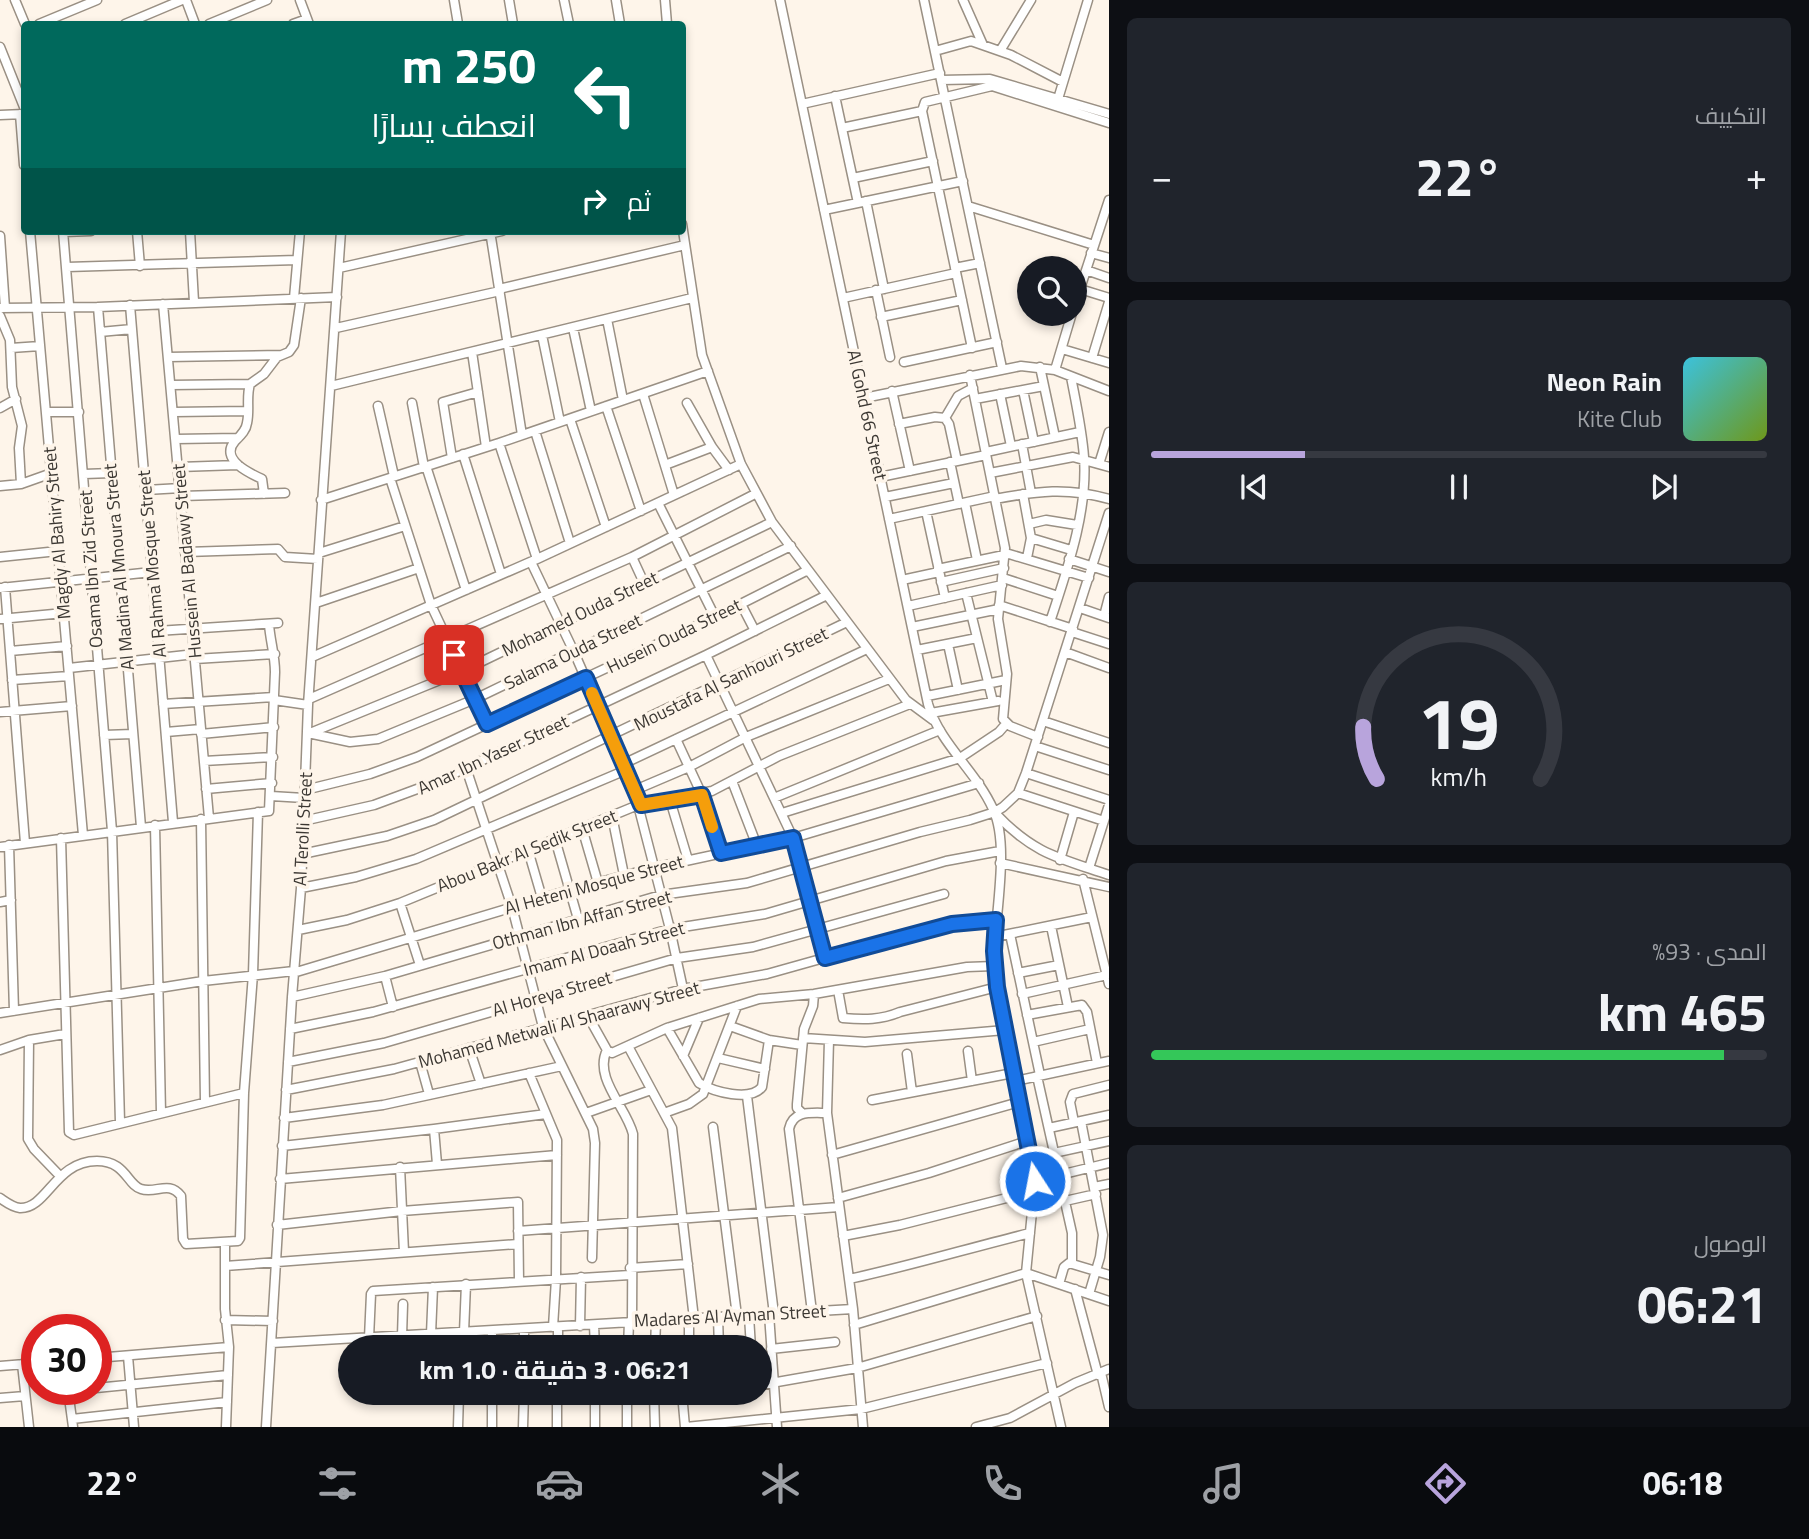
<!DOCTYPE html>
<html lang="ar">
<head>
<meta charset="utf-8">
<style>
	body { margin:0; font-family:"Titillium Web",Cairo,sans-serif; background:#20242c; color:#f1f3f6; direction:rtl; height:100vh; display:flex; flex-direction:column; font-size:26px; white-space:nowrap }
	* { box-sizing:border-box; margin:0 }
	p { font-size:23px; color:#9ea1a6 }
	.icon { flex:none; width:38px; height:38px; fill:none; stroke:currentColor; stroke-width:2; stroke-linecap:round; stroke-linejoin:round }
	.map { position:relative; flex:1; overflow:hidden; direction:ltr }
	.panel { display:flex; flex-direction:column; gap:18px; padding:18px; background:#0d0f14; width:700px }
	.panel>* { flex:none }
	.top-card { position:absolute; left:21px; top:21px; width:665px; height:214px; border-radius:7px; box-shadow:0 4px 10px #0003; direction:rtl; background:#00695c; color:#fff; overflow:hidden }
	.buttons { position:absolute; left:1017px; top:256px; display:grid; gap:14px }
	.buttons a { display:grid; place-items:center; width:70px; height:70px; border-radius:50%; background:#171b24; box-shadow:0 4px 10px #0003; font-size:35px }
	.speed { position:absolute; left:21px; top:1314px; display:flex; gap:14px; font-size:35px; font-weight:700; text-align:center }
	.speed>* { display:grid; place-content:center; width:91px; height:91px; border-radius:50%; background:#171b24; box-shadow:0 4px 10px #0003; line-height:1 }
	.speed .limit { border:10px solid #d22; background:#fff; color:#111 }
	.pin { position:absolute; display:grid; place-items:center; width:60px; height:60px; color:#fff; margin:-30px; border-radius:14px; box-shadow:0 4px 10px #0006 }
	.me { position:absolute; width:77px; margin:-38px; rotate:349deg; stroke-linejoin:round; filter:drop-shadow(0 0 5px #0008) }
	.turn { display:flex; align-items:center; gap:24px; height:147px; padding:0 35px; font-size:32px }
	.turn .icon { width:91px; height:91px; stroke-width:2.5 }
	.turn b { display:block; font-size:49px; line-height:60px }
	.then { display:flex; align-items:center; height:66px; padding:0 35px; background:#0003; gap:14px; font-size:26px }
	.big { font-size:52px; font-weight:700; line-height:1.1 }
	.panel .tile { flex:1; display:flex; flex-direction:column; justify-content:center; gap:10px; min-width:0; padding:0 24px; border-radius:10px; background:#20242c }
	.panel .dial { align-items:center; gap:0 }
	.dial svg { height:182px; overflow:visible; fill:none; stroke:#363941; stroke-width:7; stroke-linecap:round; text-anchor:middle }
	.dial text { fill:#f1f3f6; stroke:none }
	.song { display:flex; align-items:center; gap:21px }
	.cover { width:84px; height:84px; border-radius:10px; background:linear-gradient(135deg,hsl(190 70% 55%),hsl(80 70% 35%)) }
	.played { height:7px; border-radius:4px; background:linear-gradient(90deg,#b8a4dc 25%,#363941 25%) }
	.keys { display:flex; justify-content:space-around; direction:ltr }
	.heat { display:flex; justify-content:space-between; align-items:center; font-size:38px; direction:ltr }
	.charge { height:10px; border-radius:5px; background:linear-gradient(90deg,#34c759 93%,#363941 0) }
	.trip { position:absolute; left:338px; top:1335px; width:434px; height:70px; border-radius:35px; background:#171b24; box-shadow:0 4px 10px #0003; font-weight:700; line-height:70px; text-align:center; direction:rtl }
	.tab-bar { display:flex; height:112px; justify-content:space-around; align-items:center; background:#090b0e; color:#9ea1a6 }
	.tab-bar .icon { width:49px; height:49px }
	.tab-bar .current { color:#b8a4dc }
	.tab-bar b { font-size:32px; color:#f1f3f6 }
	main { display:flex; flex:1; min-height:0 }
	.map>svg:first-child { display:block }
</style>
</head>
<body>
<main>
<section class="panel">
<div class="tile"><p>التكييف</p>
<div class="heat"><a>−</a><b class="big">22°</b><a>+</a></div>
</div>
<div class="tile">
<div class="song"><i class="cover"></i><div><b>Neon Rain</b><p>Kite Club</p></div></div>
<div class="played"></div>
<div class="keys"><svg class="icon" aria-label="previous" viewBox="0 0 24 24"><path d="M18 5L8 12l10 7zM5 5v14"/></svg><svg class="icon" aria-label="pause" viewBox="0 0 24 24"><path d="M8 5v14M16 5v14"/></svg><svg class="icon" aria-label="next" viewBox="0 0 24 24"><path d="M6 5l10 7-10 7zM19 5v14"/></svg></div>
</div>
<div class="tile dial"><svg viewBox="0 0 100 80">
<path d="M14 69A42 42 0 1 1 86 69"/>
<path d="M14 69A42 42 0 0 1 8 46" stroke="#b8a4dc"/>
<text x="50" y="56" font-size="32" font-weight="700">19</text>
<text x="50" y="72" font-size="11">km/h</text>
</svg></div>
<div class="tile"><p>المدى · 93%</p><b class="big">465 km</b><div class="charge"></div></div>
<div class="tile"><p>الوصول</p><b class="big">06:21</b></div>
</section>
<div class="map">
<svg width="1109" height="1427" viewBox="0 0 1109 1427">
	<rect width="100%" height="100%" fill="#fef5ea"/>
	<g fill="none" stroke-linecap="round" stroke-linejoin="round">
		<defs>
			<path id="minor" d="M 15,0 L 25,24
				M 186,0 L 195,24
				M 300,0 L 309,24
				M 454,0 L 458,24
				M 509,0 L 513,24
				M 564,0 L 569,24
				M 616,0 L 620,24
				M 665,0 L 667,24
				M 780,0 L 928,704 C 940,744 976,771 993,809 C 1011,847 993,922 994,966 L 1035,1181 L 1026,1273 L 1061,1427
				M 924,0 L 1002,368
				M 963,0 L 983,45
				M 39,24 L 97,0
				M 125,24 L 182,0
				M 209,24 L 267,0
				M 293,24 L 307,19
				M 0,47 L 24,107
				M 935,51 L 971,41 L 1011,55 L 1063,82
				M 1000,51 L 1031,0
				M 941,80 L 990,79 L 1109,114
				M 835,96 L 858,203
				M 1058,99 L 1088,0
				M 802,104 L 940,73
				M 20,114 L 24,165
				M 0,115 L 24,114
				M 842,128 L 922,111
				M 853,178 L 933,161
				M 866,201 L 884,289
				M 968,206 L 1094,245
				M 824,210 L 963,181
				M 682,224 L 702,355 L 741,464 L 772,522 L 906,700 L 933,720
				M 30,231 L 83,835
				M 63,231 L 112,831 L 120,1122
				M 137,231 L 140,266
				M 190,231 L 194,302
				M 490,231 L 522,435
				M 63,232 L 91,231
				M 0,236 L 5,308
				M 1091,253 L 1109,258
				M 67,267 L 297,260
				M 339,268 L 502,231
				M 955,268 L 980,263
				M 1086,270 L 1109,278
				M 499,289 L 685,245
				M 1080,289 L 1109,298
				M 876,290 L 890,357
				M 294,298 L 300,231
				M 843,298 L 956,273
				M 163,304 L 209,818
				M 130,305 L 173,822
				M 98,307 L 141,827
				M 1074,307 L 1109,200
				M 0,308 L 98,307 L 337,297
				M 0,316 L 10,340 L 12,387 L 22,426 L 19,448 L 21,484
				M 881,317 L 962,300
				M 607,319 L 623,400
				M 336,328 L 500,291
				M 573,328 L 591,411
				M 100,332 L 132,329
				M 542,335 L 560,422
				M 11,348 L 40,346
				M 972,348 L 922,111 L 925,102 L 992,86 L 1109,123
				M 1062,349 L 1109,363
				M 472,352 L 486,447
				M 168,357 L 281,355
				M 1092,358 L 1109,302
				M 904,362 L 997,342
				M 1040,367 L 1055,437
				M 1055,370 L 1072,313
				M 970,375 L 1005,548 L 998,619 L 1007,674 L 1003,719 L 1010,726 L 1038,737
				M 171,385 L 250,384
				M 331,386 L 692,298
				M 1023,390 L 1034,442
				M 892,391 L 910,471
				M 643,394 L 674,495
				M 1000,394 L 1011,446
				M 864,398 L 1021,366 L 1055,370 L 1109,391
				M 975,399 L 1044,386
				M 412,403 L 424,467
				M 687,403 L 712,447 L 729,470
				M 378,406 L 394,476
				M 606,406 L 641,511
				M 0,408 L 16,399
				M 46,412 L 79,412
				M 174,412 L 248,411
				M 945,418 L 958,396 L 973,388
				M 570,419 L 606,527
				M 899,424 L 935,417 L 945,418 L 949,424 L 957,461
				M 535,431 L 570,543
				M 176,439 L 238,438
				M 499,443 L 537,559
				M 1022,444 L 1031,493
				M 986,452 L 1080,432
				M 463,454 L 501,574
				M 452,458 L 443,402 L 478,392
				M 950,462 L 959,504
				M 1099,464 L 1109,432
				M 665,465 L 712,447
				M 426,466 L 466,590
				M 179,467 L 238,465
				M 990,473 L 1073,457 L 1109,467
				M 84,474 L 112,473
				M 880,477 L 986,455
				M 390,478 L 431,605 L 487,724
				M 0,486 L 21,484 L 52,473
				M 146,490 L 181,488
				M 264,494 L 262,479 C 249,473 219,459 235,441 C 240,436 246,431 247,423 C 250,410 246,397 250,384 L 264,374 L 277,357 L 289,352 L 294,345 L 301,298
				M 1023,494 L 1031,538 L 1027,558
				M 182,496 L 285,493
				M 885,497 L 954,483
				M 995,499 C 1038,491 1067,487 1109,499
				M 321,500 L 499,443 L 708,371
				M 658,503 L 715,617
				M 965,503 L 977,560
				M 926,511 L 945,598
				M 889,519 L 995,496
				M 1029,524 L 1046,520 L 1077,525
				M 1031,538 L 1071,550
				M 186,552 L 278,549 L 285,557 L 318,559
				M 319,553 L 405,526
				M 0,557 L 58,551
				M 632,557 L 644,583
				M 1069,559 L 1109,572
				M 531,562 L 574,652 L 641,805
				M 938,569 L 1009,554 L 1089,578
				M 1003,578 L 1058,596
				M 902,580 L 939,572
				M 941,582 L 1004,568
				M 5,587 L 25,843
				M 0,588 L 152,572
				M 966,593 L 993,702
				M 316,603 L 419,568
				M 741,604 L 755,631
				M 999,605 L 1073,629
				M 908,606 L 1002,585
				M 1080,608 L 1109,618
				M 1104,616 L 1109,597
				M 0,619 L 64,613
				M 1050,622 C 1067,570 1088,512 1084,457 C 1082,430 1076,403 1071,377
				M 912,627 L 999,609
				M 157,631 L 278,623
				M 1072,632 L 1109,644
				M 948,644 L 958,690
				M 917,650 L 977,638
				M 10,651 L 67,646
				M 1065,652 L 1109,668
				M 706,655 L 793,838 L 825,958
				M 312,657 L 537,559 L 741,464
				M 195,659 L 275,654
				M 69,668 L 195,654
				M 12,680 L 69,676
				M 927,696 L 1006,680
				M 309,699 L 632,557 L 755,494
				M 274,700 L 308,705
				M 163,704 L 274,697
				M 0,712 L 72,706
				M 931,713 L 998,701
				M 1043,721 L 1109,743
				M 166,732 L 201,729
				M 308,733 L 350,742 L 378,739 L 475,699 L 791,546
				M 310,733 L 462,671 L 772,522
				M 201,734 L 274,727
				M 104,735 L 133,734
				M 676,739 L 702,795 L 721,853
				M 1035,746 L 1109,770
				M 204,761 L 273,757
				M 623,764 L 867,649
				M 466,768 L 512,907 L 543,1027 L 593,1129 L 595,1143 L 592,1258
				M 1026,773 L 1109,800
				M 732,781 L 757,846
				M 206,789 L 272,783
				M 305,790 L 370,774 L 417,757 L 715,617 L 808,570
				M 635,790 L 689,767 L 746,737 L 889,679
				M 1018,793 L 1104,821
				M 271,796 L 304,798
				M 774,798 L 940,730
				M 670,800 L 688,860
				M 638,805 L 670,929 L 683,989
				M 782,813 L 960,758 L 999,732 L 1006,724
				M 997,815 C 1034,854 1059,858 1109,875
				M 612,816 L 624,875
				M 201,819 L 205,1102
				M 303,821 L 374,805 L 436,782 L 706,655 L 827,595
				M 155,825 L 161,1113
				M 582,828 L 598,883
				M 61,838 L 69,1132 L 74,1135 L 244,1093
				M 555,839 L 578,919
				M 9,845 L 14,1011
				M 0,847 L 269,811 L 275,672 C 275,655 270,640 269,624
				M 528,850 L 542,898
				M 302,854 L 387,836 L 434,820 L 847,622
				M 1060,860 L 1074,812
				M 1000,863 L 1109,887
				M 1089,868 L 1109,805
				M 1083,879 L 1109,984
				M 301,888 L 356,877 L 416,859 L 626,770
				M 0,902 L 11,900
				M 400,903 L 420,965
				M 1051,926 L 1068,1007
				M 298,930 L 347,920 L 400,903 L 638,805 L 712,791 L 779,756 L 910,704
				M 1010,934 L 1040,1075
				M 994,937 L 1092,917
				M 293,973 L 570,890 L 653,868 L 793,838 L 979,783
				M 1018,973 L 1059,965
				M 385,976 L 393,1007
				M 838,990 L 843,1018 C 864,1020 881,1020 900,1012 L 997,987
				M 1022,994 L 1107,975
				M 292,997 L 385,976 L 661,895 L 747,883 L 920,832 L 970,820 L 995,812 L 1003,807 L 1018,793 L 1026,773 L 1109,513
				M 0,1013 L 203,981 L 294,971
				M 1027,1015 L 1082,1005 L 1087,1012 L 1097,1063
				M 588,1016 L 607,1050 L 612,1053 L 667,1028 L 759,999 L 814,994 L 967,967 L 994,966
				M 730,1026 L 769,1040 L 802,1045
				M 667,1028 L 699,1083 C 714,1092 750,1102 762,1087 L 769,1040
				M 290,1029 L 373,1012 L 670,929 L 765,914 L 946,861 L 1000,851
				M 803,1038 L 865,1042 L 1005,1030
				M 29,1040 L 28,1139 L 34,1149 L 60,1176
				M 829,1040 L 827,1113 L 853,1309 L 863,1427
				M 1033,1042 L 1090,1029
				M 628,1046 L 672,1128 L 694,1319
				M 469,1048 L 481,1084
				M 0,1050 L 29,1040 L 65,1034
				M 607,1050 C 593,1078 627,1108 633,1134 L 632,1322
				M 968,1051 L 972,1081
				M 907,1054 L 912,1092
				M 683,1056 L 699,1018
				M 718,1058 L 765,1069
				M 288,1062 L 384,1043 L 677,958 L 753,947 L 944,894
				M 420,1062 L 429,1094
				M 529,1073 L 557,1140 L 556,1279 L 553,1327
				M 1037,1076 L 1072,1233 L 1072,1263
				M 1015,1081 L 1109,1061
				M 286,1090 L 394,1069 L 683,989 L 767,974 L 931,928 L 952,924 L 996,921
				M 747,1096 L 774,1314
				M 872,1100 L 1013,1073
				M 586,1113 L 651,1090
				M 664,1113 L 689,1104 L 703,1094 L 737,1006
				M 802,1113 L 797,1108 L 797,1104 L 804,1029 L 813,1006 L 814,994
				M 284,1118 L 383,1105 L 562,1066
				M 1081,1121 L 1103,1235 L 1100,1257 L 1089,1294
				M 1074,1122 L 1070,1102 L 1073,1094 L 1109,1085
				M 713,1127 L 737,1316
				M 1049,1128 L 1109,1115
				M 434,1129 L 437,1164
				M 282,1146 L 434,1129 L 546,1114
				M 832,1155 L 1019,1102
				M 1031,1158 L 1109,1141
				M 400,1167 L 404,1252
				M 280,1179 L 557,1155
				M 1035,1181 L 1109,1163
				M 1094,1187 L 1109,1184
				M 0,1198 C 6,1202 12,1207 20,1208 C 47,1209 55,1161 97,1161 C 126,1161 127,1185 141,1189 C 156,1194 169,1180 181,1196 L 183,1239 L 186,1244 L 238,1241 L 240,1238 L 244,1093 L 253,974 L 258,812
				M 838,1198 L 929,1173 L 1027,1141
				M 1065,1201 L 1096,1194
				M 277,1225 L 402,1211 L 518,1202 L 519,1281
				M 518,1231 L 839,1207
				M 843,1236 L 900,1225 L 1034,1191
				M 225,1243 L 225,1309 L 229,1347 L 226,1427
				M 225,1266 L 518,1244
				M 630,1268 L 688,1264
				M 849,1279 C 910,1266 969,1248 1030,1233
				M 1059,1284 L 1064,1267 L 1069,1263 L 1109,1275
				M 1075,1289 L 1098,1375
				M 812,1312 L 789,1129 C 793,1110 811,1113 827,1113
				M 769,1314 L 777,1427
				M 749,1316 L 751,1348
				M 718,1317 L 719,1348
				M 689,1319 L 689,1348
				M 225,1320 L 273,1321
				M 594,1325 L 595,1348
				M 854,1325 L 1026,1273 L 1109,1301
				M 580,1326 L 581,1277
				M 524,1329 L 524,1348
				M 492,1331 L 492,1348
				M 464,1332 L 466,1284
				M 431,1334 L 433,1287
				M 402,1336 L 403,1304
				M 369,1338 L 371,1294 L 373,1291 L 630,1275
				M 272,1343 L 853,1309
				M 459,1348 L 459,1332
				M 558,1348 L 558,1327
				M 628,1348 L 629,1322
				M 655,1348 L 656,1321
				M 771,1349 L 835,1342
				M 128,1356 L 134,1427
				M 96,1358 L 229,1347
				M 22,1364 L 29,1427
				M 0,1366 L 37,1363
				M 1101,1373 L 1109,1407
				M 760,1385 L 857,1368 L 1037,1316
				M 96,1388 L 228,1375
				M 68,1390 L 73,1427
				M 68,1391 L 84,1390
				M 492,1393 L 492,1427
				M 595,1393 L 595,1427
				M 654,1393 L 655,1427
				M 682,1393 L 685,1427
				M 0,1398 L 25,1396
				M 72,1419 L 227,1402
				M 266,1427 L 292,997 L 301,888 L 308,705 L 341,231
				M 458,1427 L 459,1393
				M 523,1427 L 524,1393
				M 557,1427 L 557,1393
				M 627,1427 L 627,1393
				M 686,1427 L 861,1409 L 1047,1363
				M 976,1427 L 1010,1418 L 1075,1383 L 1109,1369"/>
		</defs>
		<use href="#minor" stroke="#9a9084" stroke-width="11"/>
		<use href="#minor" stroke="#fff" stroke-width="8"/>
	</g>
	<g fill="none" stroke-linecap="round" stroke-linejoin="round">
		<defs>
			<path id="route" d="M 454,655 L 487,724 L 586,678 L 641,805 L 702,795 L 721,853 L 793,838 L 825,958 L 952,924 L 996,920 L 994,951 L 997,987 L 1035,1181"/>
		</defs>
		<use href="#route" stroke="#114b97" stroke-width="18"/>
		<use href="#route" stroke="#1a73e8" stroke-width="12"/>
		<path stroke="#f59e0b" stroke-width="12" d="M 592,693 L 641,805 L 702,795 L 712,827"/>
	</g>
	<g text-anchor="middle" stroke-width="7" stroke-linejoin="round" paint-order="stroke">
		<g font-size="18" fill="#3c3833" stroke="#fef5ea">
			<text transform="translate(867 415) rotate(78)" y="6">Al Gohd 66 Street</text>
			<text transform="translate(57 533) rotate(-95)" y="6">Magdy Al Bahiry Street</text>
			<text transform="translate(187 561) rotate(-95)" y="6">Hussein Al Badawy Street</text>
			<text transform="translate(152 564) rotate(-95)" y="6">Al Rahma Mosque Street</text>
			<text transform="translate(119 567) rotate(-95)" y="6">Al Madina Al Mnoura Street</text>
			<text transform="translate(91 569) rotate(-94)" y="6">Osama Ibn Zid Street</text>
			<text transform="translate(580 614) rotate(-26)" y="6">Mohamed Ouda Street</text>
			<text transform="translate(674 636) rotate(-26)" y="6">Husein Ouda Street</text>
			<text transform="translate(573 652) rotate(-26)" y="6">Salama Ouda Street</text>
			<text transform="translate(731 679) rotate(-26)" y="6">Moustafa Al Sanhouri Street</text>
			<text transform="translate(493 755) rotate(-25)" y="6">Amar Ibn Yaser Street</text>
			<text transform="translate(303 829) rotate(-87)" y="6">Al Terolli Street</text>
			<text transform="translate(527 851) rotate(-22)" y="6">Abou Bakr Al Sedik Street</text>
			<text transform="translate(594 885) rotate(-15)" y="6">Al Heteni Mosque Street</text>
			<text transform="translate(582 920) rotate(-15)" y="6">Othman Ibn Affan Street</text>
			<text transform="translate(604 949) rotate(-15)" y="6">Imam Al Doaah Street</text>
			<text transform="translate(552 994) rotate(-16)" y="6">Al Horeya Street</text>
			<text transform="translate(559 1025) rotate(-15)" y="6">Mohamed Metwali Al Shaarawy Street</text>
			<text transform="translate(730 1316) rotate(-3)" y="6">Madares Al Ayman Street</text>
		</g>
	</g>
</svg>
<div class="buttons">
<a><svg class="icon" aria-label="search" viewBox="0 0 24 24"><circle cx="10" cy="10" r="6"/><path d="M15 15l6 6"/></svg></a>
</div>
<div class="speed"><div class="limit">30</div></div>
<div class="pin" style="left:454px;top:655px;background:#d93025"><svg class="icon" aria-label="arrive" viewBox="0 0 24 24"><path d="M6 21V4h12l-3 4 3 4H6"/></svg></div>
<svg class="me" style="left:1035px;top:1181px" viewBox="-20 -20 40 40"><circle r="17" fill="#1a73e8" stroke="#fff" stroke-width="3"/><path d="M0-11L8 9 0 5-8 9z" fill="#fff"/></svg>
<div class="trip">06:21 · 3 دقيقة · 1.0 km</div>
<div class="top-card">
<div class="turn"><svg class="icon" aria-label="left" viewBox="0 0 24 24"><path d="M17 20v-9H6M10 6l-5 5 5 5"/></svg><div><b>250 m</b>انعطف يسارًا</div></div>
<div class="then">ثم<svg class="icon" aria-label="right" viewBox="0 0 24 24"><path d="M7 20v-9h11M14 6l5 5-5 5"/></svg></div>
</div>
</div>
</main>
<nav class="tab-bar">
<b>06:18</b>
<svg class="icon current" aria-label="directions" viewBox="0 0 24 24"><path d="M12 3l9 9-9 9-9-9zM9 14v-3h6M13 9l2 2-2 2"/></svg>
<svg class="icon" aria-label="music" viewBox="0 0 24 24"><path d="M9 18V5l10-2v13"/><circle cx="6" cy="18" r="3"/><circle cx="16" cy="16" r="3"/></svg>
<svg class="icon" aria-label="phone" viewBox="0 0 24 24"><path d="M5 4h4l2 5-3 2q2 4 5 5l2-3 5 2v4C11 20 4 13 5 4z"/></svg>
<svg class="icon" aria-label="climate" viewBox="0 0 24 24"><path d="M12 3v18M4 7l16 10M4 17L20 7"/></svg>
<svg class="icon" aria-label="car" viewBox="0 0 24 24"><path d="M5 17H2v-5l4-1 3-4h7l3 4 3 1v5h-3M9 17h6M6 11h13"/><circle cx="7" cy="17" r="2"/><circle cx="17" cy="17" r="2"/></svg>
<svg class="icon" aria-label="filters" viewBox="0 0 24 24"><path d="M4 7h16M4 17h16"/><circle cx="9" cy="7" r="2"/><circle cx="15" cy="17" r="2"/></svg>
<b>22°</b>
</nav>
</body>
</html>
